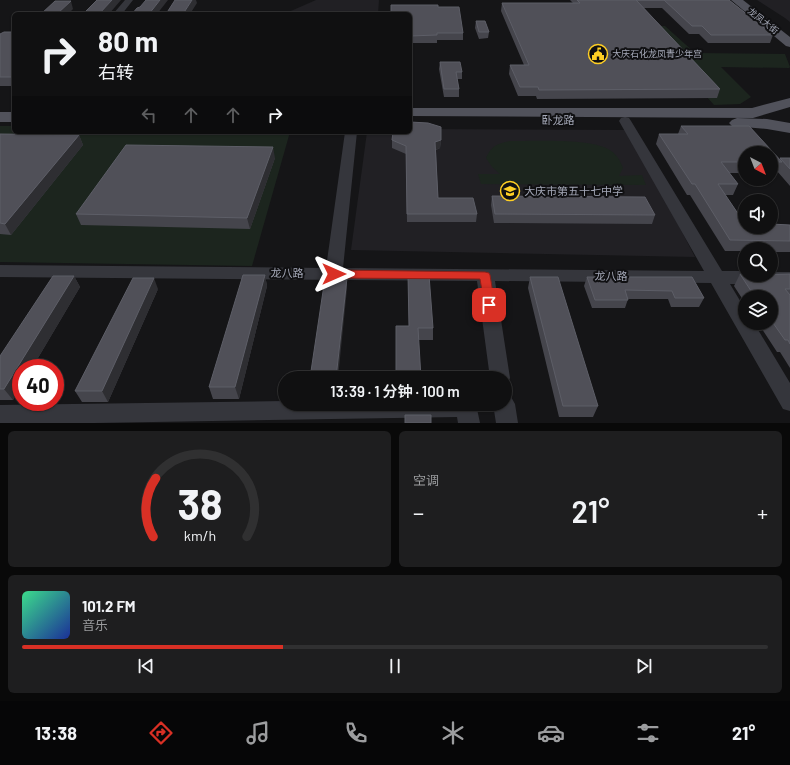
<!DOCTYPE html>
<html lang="zh">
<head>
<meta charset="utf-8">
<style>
	body { margin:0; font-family:Barlow,"Noto Sans SC",sans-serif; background:#1e1e1f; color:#f1f3f6; height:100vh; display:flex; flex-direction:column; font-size:15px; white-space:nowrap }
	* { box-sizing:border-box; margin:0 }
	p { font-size:13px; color:#9c9d9f }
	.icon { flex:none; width:22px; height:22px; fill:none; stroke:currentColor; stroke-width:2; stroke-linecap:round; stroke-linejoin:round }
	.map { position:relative; height:423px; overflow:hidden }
	.drawer { display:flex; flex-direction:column; gap:8px; padding:8px; background:#090909; flex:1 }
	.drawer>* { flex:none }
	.guide { position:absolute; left:12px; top:12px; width:400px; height:122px; border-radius:6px; box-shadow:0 1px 3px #0004,0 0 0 1px #303031; background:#101011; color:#f1f3f6; overflow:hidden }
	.needle { width:26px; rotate:138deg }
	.controls { position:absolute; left:738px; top:146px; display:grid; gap:8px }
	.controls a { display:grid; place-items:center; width:40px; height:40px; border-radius:50%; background:#101011; box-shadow:0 1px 3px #0004,0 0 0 1px #303031; font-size:20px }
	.speed { position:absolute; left:12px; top:359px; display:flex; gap:8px; font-size:20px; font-weight:700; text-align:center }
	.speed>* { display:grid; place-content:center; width:52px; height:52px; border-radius:50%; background:#101011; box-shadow:0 1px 3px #0004,0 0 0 1px #303031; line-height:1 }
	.speed .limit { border:6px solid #d22; background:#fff; color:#111 }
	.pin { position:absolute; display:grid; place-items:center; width:34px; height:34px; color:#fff; margin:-17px; border-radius:8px; box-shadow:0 2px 6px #0006 }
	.me { position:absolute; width:44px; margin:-22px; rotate:90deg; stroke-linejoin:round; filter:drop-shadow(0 0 3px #0008) }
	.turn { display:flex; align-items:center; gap:14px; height:84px; padding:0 20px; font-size:18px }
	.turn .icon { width:52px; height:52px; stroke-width:2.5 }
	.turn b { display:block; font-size:28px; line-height:34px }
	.lanes { display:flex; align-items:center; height:38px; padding:0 20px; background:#0003; justify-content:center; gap:20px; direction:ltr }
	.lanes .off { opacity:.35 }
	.big { font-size:30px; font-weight:600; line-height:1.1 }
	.drawer .widget { flex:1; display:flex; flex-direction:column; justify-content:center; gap:6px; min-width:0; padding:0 14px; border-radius:6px; background:#1e1e1f }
	.drawer .dial { align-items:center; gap:0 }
	.dial svg { height:104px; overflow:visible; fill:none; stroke:#303031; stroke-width:7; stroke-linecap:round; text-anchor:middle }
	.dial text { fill:#f1f3f6; stroke:none }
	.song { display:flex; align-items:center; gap:12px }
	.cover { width:48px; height:48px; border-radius:6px; background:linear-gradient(135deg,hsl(150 70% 55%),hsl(230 70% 35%)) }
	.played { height:4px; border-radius:2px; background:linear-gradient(90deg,#d93025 35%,#303031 35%) }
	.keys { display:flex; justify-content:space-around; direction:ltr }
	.heat { display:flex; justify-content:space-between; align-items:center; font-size:22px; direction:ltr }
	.drawer .tiles { flex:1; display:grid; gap:8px; grid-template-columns:1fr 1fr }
	.widget:last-child { grid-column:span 2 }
	.trip { position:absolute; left:278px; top:371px; width:234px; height:40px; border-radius:20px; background:#101011; box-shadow:0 1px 3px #0004,0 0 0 1px #303031; font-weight:600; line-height:40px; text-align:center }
	.tab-bar { display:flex; height:64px; justify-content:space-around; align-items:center; background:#060607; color:#9c9d9f }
	.tab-bar .icon { width:28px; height:28px }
	.tab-bar .active { color:#d93025 }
	.tab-bar b { font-size:18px; color:#f1f3f6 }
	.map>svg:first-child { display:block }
</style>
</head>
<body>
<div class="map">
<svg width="790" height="423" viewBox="0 0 790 423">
	<rect width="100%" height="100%" fill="#151517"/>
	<path fill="#212024" d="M 316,0 L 379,0 L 378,14 L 284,14 Z
		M 757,0 L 790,0 L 790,22 L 785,18 Z
		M 410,129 L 629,130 L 695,257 L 351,250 L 367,132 L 410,132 Z"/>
	<path fill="#1c251e" d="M 644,26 L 665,26 L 695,53 L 785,54 L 790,67 L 789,68 L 721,67 L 751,97 L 740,104 L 714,105 Z
		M 0,126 L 14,126 L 14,132 L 290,132 L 252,266 L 0,262 Z
		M 510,141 C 533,141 589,138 608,149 C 616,153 620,160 623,168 L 619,176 L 642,175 L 646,185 L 481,184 L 478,174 L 500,174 L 492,167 L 486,158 C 492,145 497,144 510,141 Z"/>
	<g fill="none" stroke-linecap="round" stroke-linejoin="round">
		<path fill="#35363c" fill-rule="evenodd" d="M 125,0 L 133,0 L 122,14 L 113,14 Z
			M 625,117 L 629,118 L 631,121 L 722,271 L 745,271 L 745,275 L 771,275 L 771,272 L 790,272 L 790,284 L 730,284 L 745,309 L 745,323 L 754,323 L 790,383 L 790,411 L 783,409 L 711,283 L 495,281 L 510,378 L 507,384 L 505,385 L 505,378 L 490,378 L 477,281 L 0,277 L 0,265 L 326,268 L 345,132 L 357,132 L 343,268 L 704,271 L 619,121 L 621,118 Z
			M 505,395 L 511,397 L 515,404 L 518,423 L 496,423 L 493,404 L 505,404 Z
			M 285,401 L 285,404 L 476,404 L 480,423 L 458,423 L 457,417 L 95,423 L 0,423 L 0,405 Z"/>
		<path fill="#51525b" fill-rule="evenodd" d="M 731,0 L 743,0 L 790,37 L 790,47 L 786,46 Z
			M 790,98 L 790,107 L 753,118 L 410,116 L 410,108 L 752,108 Z
			M 0,112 L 14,112 L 14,122 L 0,122 Z
			M 737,118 L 767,119 L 790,123 L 790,133 L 767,129 L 732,126 L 729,123 L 732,120 Z"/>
	</g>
	<path fill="#45454c" d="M 570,0 L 729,0 L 773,35 L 770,43 L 708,43 L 699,34 L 689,34 L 662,8 L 644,8 L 720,89 L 717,98 L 537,99 L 536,96 L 518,96 L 509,74 L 510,65 L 524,65 L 501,11 L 502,3 L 573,3 Z
		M 438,7 L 463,33 L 463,40 L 437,40 L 437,43 L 410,43 L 410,14 Z
		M 476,21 L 489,32 L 488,38 L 479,39 L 475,28 Z
		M 14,32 L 14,86 L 0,86 L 0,34 Z
		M 440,62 L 462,72 L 462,79 L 457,79 L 459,89 L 459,97 L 444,97 L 439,69 Z
		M 681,126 L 749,126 L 780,160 L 780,158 L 790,158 L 790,186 L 777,171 L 776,173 L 771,173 L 771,153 L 745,153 L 745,173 L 729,173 L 738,184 L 733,195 L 725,195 L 745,224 L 745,227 L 771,227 L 771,224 L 790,225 L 790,252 L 771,252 L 771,249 L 745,249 L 745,251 L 725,251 L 690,195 L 687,195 L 656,144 L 659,134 L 678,134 Z
		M 0,134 L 79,135 L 83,145 L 11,235 L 0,234 Z
		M 392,140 L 441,140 L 440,148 L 436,150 L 438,198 L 477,214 L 476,222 L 407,222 L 406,154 L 392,148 Z
		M 275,158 L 250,229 L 81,225 L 76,214 Z
		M 492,196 L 655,215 L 652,224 L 494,223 L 491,205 Z
		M 740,274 L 790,274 L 790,368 L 780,352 L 777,352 L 758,323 L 771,323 L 771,297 L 745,297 L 745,303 L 734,286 Z
		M 265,275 L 267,286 L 239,399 L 213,399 L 209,387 Z
		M 408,275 L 433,328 L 433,340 L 419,340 L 409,326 Z
		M 74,276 L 80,287 L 32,368 L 21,368 L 21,386 L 13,400 L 0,400 L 0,356 Z
		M 530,277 L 598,406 L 593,417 L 559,417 L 528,288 Z
		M 587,277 L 692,277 L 704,298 L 699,307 L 671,307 L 668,299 L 628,299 L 625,308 L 592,308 L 584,286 Z
		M 158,289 L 108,402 L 82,402 L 75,391 Z"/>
	<path fill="#2e2e32" d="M 112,0 L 121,0 L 109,14 L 99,14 Z
		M 160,0 L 168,0 L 157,14 L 149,14 Z
		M 192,0 L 196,0 L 197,3 L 190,14 L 183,14 Z
		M 71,1 L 73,9 L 68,14 L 57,14 Z
		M 79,135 L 83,145 L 11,235 L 5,224 Z
		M 441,140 L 440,148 L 435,150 L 435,142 Z
		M 273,147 L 275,158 L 250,229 L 247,218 Z
		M 265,275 L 267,286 L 239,399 L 235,387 Z
		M 74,276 L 80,287 L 32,368 L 21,368 L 21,386 L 13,400 L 4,389 Z
		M 154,278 L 158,289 L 108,402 L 102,391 Z
		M 347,278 L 347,289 L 338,378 L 336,378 Z"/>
	<path fill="#505058" stroke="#5d5e67" d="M 97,0 L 112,0 L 99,14 L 83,14 Z
		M 146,0 L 160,0 L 149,14 L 132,14 L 137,8 L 140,7 Z
		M 175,0 L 192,0 L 183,14 L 166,14 Z
		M 577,0 L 729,0 L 773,35 L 711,35 L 702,26 L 692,26 L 664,0 L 636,0 L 720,89 L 539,90 L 538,87 L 520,87 L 510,65 L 529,65 L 502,3 L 580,3 Z
		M 55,1 L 71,1 L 57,14 L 41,14 Z
		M 391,5 L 438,5 L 438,7 L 459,7 L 463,33 L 437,33 L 437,35 L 410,36 L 410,14 L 391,14 Z
		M 476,21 L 485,21 L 489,32 L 479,32 Z
		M 4,32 L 14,32 L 14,77 L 0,77 L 0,34 Z
		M 440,62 L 460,62 L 462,72 L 456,72 L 459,89 L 444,89 Z
		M 410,122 L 428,123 L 441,127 L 441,140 L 435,142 L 438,198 L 473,198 L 477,214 L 407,214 L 406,146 L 392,140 L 393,132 L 410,132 Z
		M 681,126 L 749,126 L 782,162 L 771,162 L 771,153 L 745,153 L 745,162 L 721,162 L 738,184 L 718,184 L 745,224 L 745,227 L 771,227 L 771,224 L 790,225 L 790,241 L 730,240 L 695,184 L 692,184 L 659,134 L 688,134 Z
		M 0,134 L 79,135 L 5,224 L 0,223 Z
		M 126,145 L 273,147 L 247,218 L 76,214 Z
		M 780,158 L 790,158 L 790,169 Z
		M 492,196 L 645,197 L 655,215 L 495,214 Z
		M 740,274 L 745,274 L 745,275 L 790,274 L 790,289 L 785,289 L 790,295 L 790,344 L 788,340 L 785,340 L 771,320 L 771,297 L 755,297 Z
		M 243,275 L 265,275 L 235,387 L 209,387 Z
		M 408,275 L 429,275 L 433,328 L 418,328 L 421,378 L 396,378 L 396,326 L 409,326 Z
		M 53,276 L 74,276 L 4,389 L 0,389 L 0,356 Z
		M 530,277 L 558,277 L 598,406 L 563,406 Z
		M 587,277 L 692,277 L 704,298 L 675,298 L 672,291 L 625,290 L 628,300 L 595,300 Z
		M 133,278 L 154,278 L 102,391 L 75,391 Z
		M 325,278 L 347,278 L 336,378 L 310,378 Z
		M 405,415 L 431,415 L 431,423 L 405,423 Z"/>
	<path fill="#d93025" stroke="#8d1f18" d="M 334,270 L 485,272 L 489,273 L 490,275 L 495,305 L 493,308 L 489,309 L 485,308 L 480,279 L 334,278 L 330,276 L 328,274 L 330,271 Z"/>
	<defs>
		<symbol id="civic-ring" viewBox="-11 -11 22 22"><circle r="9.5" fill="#101012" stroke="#ffcf24" stroke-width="1.5"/><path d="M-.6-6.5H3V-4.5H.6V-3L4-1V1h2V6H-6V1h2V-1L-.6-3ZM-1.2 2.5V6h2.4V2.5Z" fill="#ffcf24"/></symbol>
		<symbol id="school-ring" viewBox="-11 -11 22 22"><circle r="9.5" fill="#101012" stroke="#ffcf24" stroke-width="1.5"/><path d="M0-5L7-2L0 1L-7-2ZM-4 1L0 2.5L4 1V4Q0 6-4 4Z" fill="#ffcf24"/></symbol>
	</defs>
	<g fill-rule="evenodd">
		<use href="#civic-ring" x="587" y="43" width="22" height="22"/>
		<use href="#school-ring" x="499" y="180" width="22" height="22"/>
	</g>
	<g text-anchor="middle" stroke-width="4" stroke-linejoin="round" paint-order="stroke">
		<g font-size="9" fill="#a5a9b8" stroke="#101012">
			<text transform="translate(763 21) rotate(38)" y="3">龙凤大街</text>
		</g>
		<g font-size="9" fill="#a5a9b8" stroke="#101012" text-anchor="start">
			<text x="612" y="57">大庆石化龙凤青少年宫</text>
		</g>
		<g font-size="11" fill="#a5a9b8" stroke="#101012">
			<text x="558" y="124">卧龙路</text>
			<text transform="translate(287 273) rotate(1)" y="4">龙八路</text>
			<text transform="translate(611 276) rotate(1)" y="4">龙八路</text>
		</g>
		<g font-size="11" fill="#a5a9b8" stroke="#101012" text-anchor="start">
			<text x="524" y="195">大庆市第五十七中学</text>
		</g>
	</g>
</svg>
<div class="controls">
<a><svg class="needle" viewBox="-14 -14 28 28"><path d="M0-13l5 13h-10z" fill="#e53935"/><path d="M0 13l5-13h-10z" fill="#9c9d9f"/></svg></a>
<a><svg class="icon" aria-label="sound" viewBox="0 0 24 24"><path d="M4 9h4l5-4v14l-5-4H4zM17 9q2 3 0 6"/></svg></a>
<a><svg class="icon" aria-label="search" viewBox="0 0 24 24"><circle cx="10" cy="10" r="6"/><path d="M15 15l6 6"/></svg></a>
<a><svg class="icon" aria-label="layers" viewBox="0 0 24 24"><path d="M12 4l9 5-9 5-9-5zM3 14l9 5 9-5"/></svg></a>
</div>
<div class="speed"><div class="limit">40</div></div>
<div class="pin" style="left:489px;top:305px;background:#d93025"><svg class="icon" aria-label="arrive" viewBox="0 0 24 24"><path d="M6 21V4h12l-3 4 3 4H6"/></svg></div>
<svg class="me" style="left:334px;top:274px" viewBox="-20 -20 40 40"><path d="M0-17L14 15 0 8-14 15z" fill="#d93025" stroke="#fff" stroke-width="4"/></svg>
<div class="trip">13:39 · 1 分钟 · 100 m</div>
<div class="guide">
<div class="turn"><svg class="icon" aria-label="right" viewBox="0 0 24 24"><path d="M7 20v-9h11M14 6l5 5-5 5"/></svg><div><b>80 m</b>右转</div></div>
<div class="lanes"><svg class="icon off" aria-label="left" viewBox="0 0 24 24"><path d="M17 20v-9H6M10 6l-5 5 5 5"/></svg><svg class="icon off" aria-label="ahead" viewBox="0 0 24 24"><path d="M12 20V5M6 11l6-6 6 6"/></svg><svg class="icon off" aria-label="ahead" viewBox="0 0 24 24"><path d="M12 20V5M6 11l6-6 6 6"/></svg><svg class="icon" aria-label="right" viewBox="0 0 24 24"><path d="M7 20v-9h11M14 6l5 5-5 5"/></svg></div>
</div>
</div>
<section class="drawer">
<div class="tiles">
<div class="widget dial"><svg viewBox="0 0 100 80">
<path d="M14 69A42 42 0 1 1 86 69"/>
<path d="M14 69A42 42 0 0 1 16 24" stroke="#d93025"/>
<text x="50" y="56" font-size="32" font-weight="700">38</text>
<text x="50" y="72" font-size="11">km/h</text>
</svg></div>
<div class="widget"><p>空调</p>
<div class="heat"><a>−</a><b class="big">21°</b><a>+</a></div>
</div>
<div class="widget">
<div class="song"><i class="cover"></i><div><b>101.2 FM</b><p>音乐</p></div></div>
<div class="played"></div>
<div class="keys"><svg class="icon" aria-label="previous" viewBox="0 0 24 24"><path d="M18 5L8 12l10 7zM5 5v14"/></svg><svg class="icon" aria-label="pause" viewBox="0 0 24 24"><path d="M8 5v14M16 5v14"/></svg><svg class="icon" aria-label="next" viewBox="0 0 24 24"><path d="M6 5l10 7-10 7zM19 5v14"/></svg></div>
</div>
</div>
</section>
<nav class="tab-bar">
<b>13:38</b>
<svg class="icon active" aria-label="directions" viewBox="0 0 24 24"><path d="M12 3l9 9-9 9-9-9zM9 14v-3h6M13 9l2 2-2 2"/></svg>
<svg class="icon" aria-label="music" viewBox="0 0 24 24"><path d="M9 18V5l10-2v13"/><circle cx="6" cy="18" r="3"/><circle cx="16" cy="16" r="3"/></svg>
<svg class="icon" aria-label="phone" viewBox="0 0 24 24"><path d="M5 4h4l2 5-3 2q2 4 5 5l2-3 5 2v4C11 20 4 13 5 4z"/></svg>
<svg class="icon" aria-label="climate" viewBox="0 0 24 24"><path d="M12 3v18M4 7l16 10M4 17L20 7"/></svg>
<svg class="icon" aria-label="car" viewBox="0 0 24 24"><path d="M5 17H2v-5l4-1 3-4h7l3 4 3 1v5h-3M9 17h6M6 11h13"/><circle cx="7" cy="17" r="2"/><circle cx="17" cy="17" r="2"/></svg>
<svg class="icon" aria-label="filters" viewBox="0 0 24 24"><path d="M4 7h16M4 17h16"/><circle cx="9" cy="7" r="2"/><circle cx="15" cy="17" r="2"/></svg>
<b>21°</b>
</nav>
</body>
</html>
